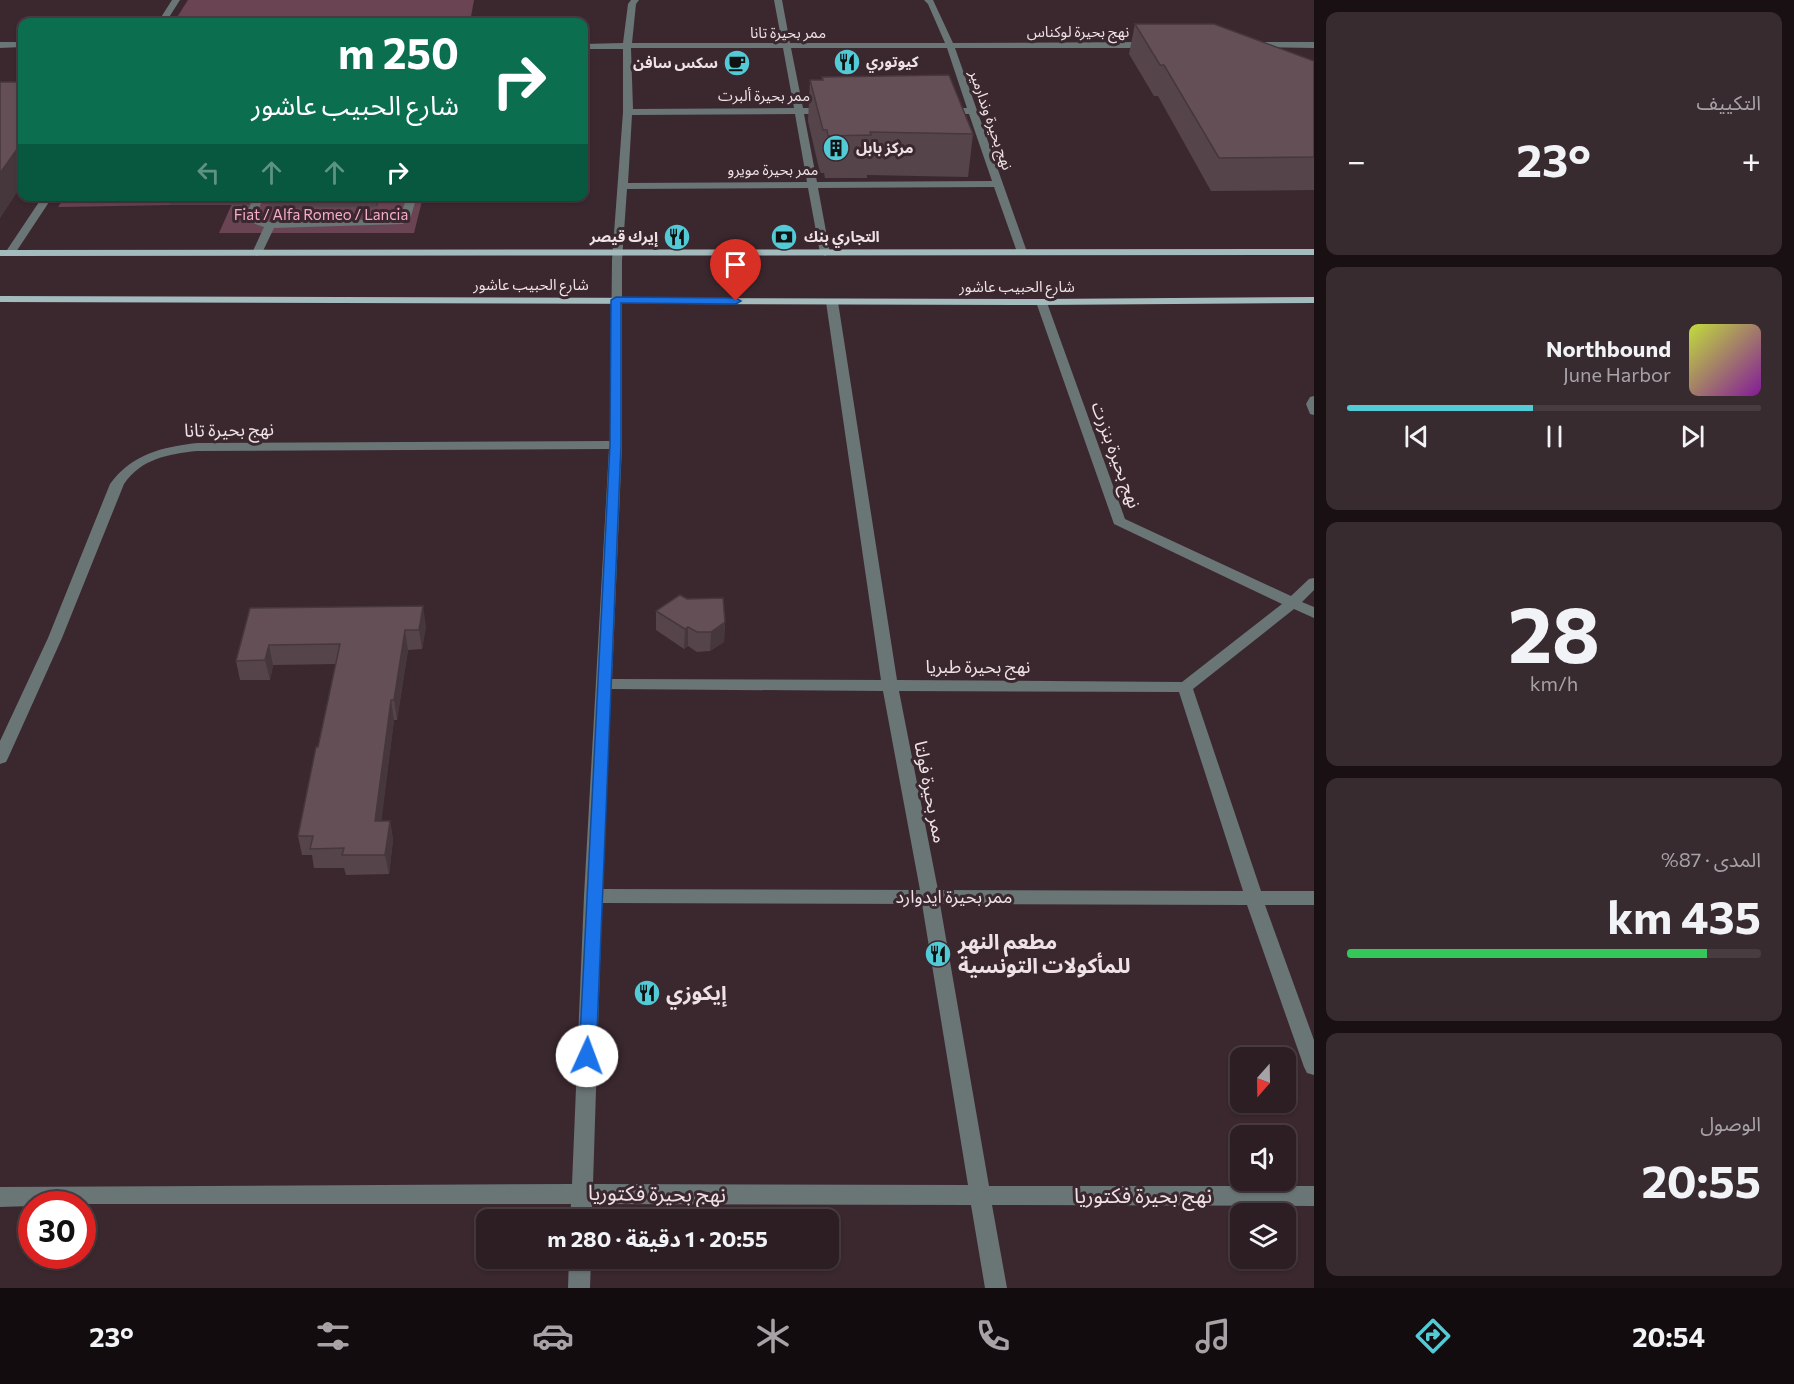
<!DOCTYPE html>
<html lang="ar">
<head>
<meta charset="utf-8">
<style>
	body { margin:0; font-family:Commissioner,"Noto Sans Arabic",sans-serif; background:#382b30; color:#f1f3f6; direction:rtl; height:100vh; display:flex; flex-direction:column; font-size:22px; white-space:nowrap }
	* { box-sizing:border-box; margin:0 }
	p { font-size:20px; color:#a6a2a6 }
	.icon { flex:none; width:33px; height:33px; fill:none; stroke:currentColor; stroke-width:2; stroke-linecap:round; stroke-linejoin:round }
	.map { position:relative; flex:1; overflow:hidden; direction:ltr }
	.sheet { display:flex; flex-direction:column; gap:12px; padding:12px; background:#181013; width:480px }
	.sheet>* { flex:none }
	.hud { position:absolute; left:18px; top:18px; width:570px; height:183px; border-radius:12px; box-shadow:0 2px 4px #0004,0 0 0 2px #483c41; direction:rtl; background:#0b6e4f; color:#fff; overflow:hidden }
	.needle { width:39px; rotate:200deg }
	.buttons { position:absolute; left:1230px; top:1047px; display:grid; gap:12px }
	.buttons a { display:grid; place-items:center; width:66px; height:66px; border-radius:12px; background:#2c1e23; box-shadow:0 2px 4px #0004,0 0 0 2px #483c41; font-size:30px }
	.speed { position:absolute; left:18px; top:1191px; display:flex; gap:12px; font-size:30px; font-weight:700; text-align:center }
	.speed>* { display:grid; place-content:center; width:78px; height:78px; border-radius:50%; background:#2c1e23; box-shadow:0 2px 4px #0004,0 0 0 2px #483c41; line-height:1 }
	.speed .limit { border:9px solid #d22; background:#fff; color:#111 }
	.pin { position:absolute; display:grid; place-items:center; width:51px; height:51px; color:#fff; margin:-62px -26px; border-radius:50% 50% 50% 0; rotate:-45deg; box-shadow:0 0 6px #0007 }
	.pin .icon { rotate:45deg }
	.me { position:absolute; width:66px; margin:-33px; rotate:2deg; stroke-linejoin:round; filter:drop-shadow(0 0 4px #0008) }
	.turn { display:flex; align-items:center; gap:21px; height:126px; padding:0 30px; font-size:27px }
	.turn .icon { width:78px; height:78px; stroke-width:2.5 }
	.turn b { display:block; font-size:42px; line-height:51px }
	.lanes { display:flex; align-items:center; height:57px; padding:0 30px; background:#0003; justify-content:center; gap:30px; direction:ltr }
	.lanes .off { opacity:.35 }
	.big { font-size:45px; font-weight:700; line-height:1.1 }
	.sheet .card { flex:1; display:flex; flex-direction:column; justify-content:center; gap:9px; min-width:0; padding:0 21px; border-radius:12px; background:#382b30 }
	.sheet .dial { align-items:center; gap:0 }
	.dial b { font-size:78px; line-height:1 }
	.song { display:flex; align-items:center; gap:18px }
	.cover { width:72px; height:72px; border-radius:9px; background:linear-gradient(135deg,hsl(70 70% 55%),hsl(290 70% 35%)) }
	.played { height:6px; border-radius:3px; background:linear-gradient(90deg,#52cbd7 45%,#483c41 45%) }
	.keys { display:flex; justify-content:space-around; direction:ltr }
	.heat { display:flex; justify-content:space-between; align-items:center; font-size:33px; direction:ltr }
	.charge { height:9px; border-radius:4px; background:linear-gradient(90deg,#34c759 87%,#483c41 0) }
	.trip { position:absolute; left:476px; top:1209px; width:363px; height:60px; border-radius:12px; background:#2c1e23; box-shadow:0 2px 4px #0004,0 0 0 2px #483c41; font-weight:700; line-height:60px; text-align:center; direction:rtl }
	.tab-bar { display:flex; height:96px; justify-content:space-around; align-items:center; background:#120c0e; color:#a6a2a6 }
	.tab-bar .icon { width:42px; height:42px }
	.tab-bar .on { color:#52cbd7 }
	.tab-bar b { font-size:27px; color:#f1f3f6 }
	main { display:flex; flex:1; min-height:0 }
	.map>svg:first-child { display:block }
</style>
</head>
<body>
<main>
<section class="sheet">
<div class="card"><p>التكييف</p>
<div class="heat"><a>−</a><b class="big">23°</b><a>+</a></div>
</div>
<div class="card">
<div class="song"><i class="cover"></i><div><b>Northbound</b><p>June Harbor</p></div></div>
<div class="played"></div>
<div class="keys"><svg class="icon" aria-label="previous" viewBox="0 0 24 24"><path d="M18 5L8 12l10 7zM5 5v14"/></svg><svg class="icon" aria-label="pause" viewBox="0 0 24 24"><path d="M8 5v14M16 5v14"/></svg><svg class="icon" aria-label="next" viewBox="0 0 24 24"><path d="M6 5l10 7-10 7zM19 5v14"/></svg></div>
</div>
<div class="card dial"><b>28</b><p>km/h</p></div>
<div class="card"><p>المدى · 87%</p><b class="big">435 km</b><div class="charge"></div></div>
<div class="card"><p>الوصول</p><b class="big">20:55</b></div>
</section>
<div class="map">
<svg width="1314" height="1288" viewBox="0 0 1314 1288">
	<rect width="100%" height="100%" fill="#3b282f"/>
	<path fill="#6b4454" d="M 188,0 L 474,0 L 470,22 L 174,22 Z
		M 65,197 L 174,197 L 170,205 L 58,207 Z
		M 235,197 L 423,197 L 414,233 L 219,233 Z"/>
	<g fill="none" stroke-linecap="round" stroke-linejoin="round">
		<path fill="#6a7576" fill-rule="evenodd" d="M 172,0 L 180,0 L 166,22 L 158,22 Z
			M 631,0 L 639,0 L 636,4 L 632,43 L 782,43 L 774,0 L 782,0 L 790,43 L 945,43 L 928,4 L 924,0 L 933,0 L 953,43 L 1149,42 L 1153,45 L 1149,48 L 955,48 L 1027,252 L 1026,254 L 1018,254 L 1017,252 L 994,187 L 818,188 L 830,253 L 825,256 L 820,253 L 808,188 L 627,189 L 622,260 L 622,445 L 612,679 L 881,680 L 826,302 L 832,299 L 838,302 L 897,680 L 1182,682 L 1282,604 L 1114,524 L 1036,302 L 1038,300 L 1046,300 L 1125,519 L 1291,596 L 1309,579 L 1314,578 L 1314,590 L 1302,602 L 1314,607 L 1314,618 L 1294,609 L 1193,689 L 1261,891 L 1314,891 L 1314,905 L 1265,905 L 1314,1040 L 1314,1075 L 1307,1073 L 1304,1067 L 1247,905 L 940,904 L 989,1186 L 1314,1186 L 1314,1206 L 992,1205 L 1007,1288 L 985,1288 L 971,1205 L 592,1204 L 592,1220 L 570,1220 L 571,1204 L 32,1204 L 32,1206 L 0,1207 L 0,1187 L 572,1184 L 584,896 L 609,449 L 197,451 C 168,454 141,459 124,484 L 62,638 L 8,758 L 6,762 L 0,764 L 0,741 L 48,638 L 110,484 C 132,454 162,447 197,443 L 610,441 L 612,260 L 623,112 L 623,49 L 584,49 L 584,44 L 623,43 L 628,4 ZM 631,48 L 783,48 L 794,108 L 633,109 ZM 791,48 L 947,48 L 967,108 L 945,108 L 940,111 L 945,114 L 969,114 L 992,181 L 817,182 L 804,114 L 828,114 L 833,111 L 828,108 L 803,108 ZM 795,114 L 807,182 L 628,183 L 632,115 ZM 611,689 L 883,691 L 920,890 L 602,889 ZM 899,691 L 1179,692 L 1243,891 L 938,890 ZM 602,903 L 922,904 L 968,1185 L 593,1184 Z
			M 0,42 L 22,42 L 22,47 L 0,48 Z
			M 1254,42 L 1314,42 L 1314,48 L 1251,47 L 1250,45 Z
			M 43,196 L 53,196 L 14,255 L 6,255 L 5,253 Z
			M 254,196 L 264,196 L 257,213 L 263,220 L 270,222 L 396,219 L 401,215 L 407,196 L 417,196 L 411,216 L 403,224 L 274,228 L 262,253 L 257,256 L 252,253 L 264,227 L 255,224 L 247,213 Z
			M 1314,396 L 1314,415 L 1310,414 L 1306,404 L 1310,397 Z
			M 569,1258 L 591,1258 L 590,1288 L 568,1288 Z"/>
		<path fill="#a4bbbd" fill-rule="evenodd" d="M 1314,249 L 1314,255 L 0,256 L 0,250 Z
			M 0,296 L 1042,299 L 1314,297 L 1314,303 L 1042,305 L 0,302 Z"/>
	</g>
	<path fill="#56444b" d="M 1135,24 L 1314,61 L 1314,190 L 1211,191 L 1158,96 L 1154,96 L 1129,54 Z
		M 822,77 L 973,134 L 968,177 L 867,175 L 867,178 L 825,178 L 824,173 L 820,173 L 808,121 L 810,80 L 822,80 Z
		M 0,82 L 22,82 L 22,184 L 0,218 Z
		M 168,196 L 252,196 L 248,205 L 170,205 Z
		M 262,196 L 389,196 L 388,199 L 379,199 L 377,207 L 271,208 L 270,204 L 263,204 Z
		M 687,599 L 725,622 L 724,642 L 710,651 L 697,652 L 688,646 L 684,649 L 656,630 L 656,611 Z
		M 250,608 L 426,626 L 422,649 L 408,650 L 397,720 L 394,720 L 381,821 L 390,821 L 393,840 L 389,874 L 346,875 L 344,868 L 314,868 L 312,855 L 302,855 L 298,836 L 336,664 L 273,665 L 270,680 L 240,680 L 236,661 Z"/>
	<path fill="#46373d" d="M 20,145 L 22,156 L 22,184 L 0,218 L 0,173 Z
		M 247,196 L 252,196 L 248,205 Z
		M 375,196 L 379,196 L 379,199 L 377,207 Z
		M 423,606 L 426,626 L 422,649 L 419,630 Z
		M 725,622 L 724,642 L 710,651 L 711,632 Z
		M 688,627 L 688,646 L 684,649 L 685,629 Z
		M 405,630 L 408,650 L 397,720 L 394,700 Z
		M 269,645 L 273,665 L 270,680 L 265,660 Z
		M 391,700 L 394,720 L 379,841 L 375,821 Z
		M 390,821 L 393,840 L 389,874 L 385,855 Z"/>
	<path fill="#644f57" stroke="#46373d" stroke-width="1.5" d="M 1135,24 L 1214,24 L 1314,61 L 1314,157 L 1219,158 L 1164,65 L 1160,65 Z
		M 949,75 L 973,134 L 870,132 L 871,135 L 828,136 L 827,130 L 823,130 L 810,80 L 823,80 L 822,77 Z
		M 0,82 L 22,82 L 22,145 L 20,145 L 0,173 Z
		M 680,595 L 687,599 L 723,598 L 725,622 L 711,632 L 697,632 L 688,627 L 685,629 L 656,611 Z
		M 423,606 L 419,630 L 405,630 L 394,700 L 391,700 L 375,821 L 390,821 L 385,855 L 342,855 L 344,848 L 310,849 L 313,836 L 298,836 L 316,747 L 318,747 L 340,644 L 269,645 L 265,660 L 236,661 L 250,608 Z"/>
	<path fill="#1a73e8" stroke="#114b97" stroke-width="1.5" d="M 616,297 L 736,298 L 741,301 L 736,304 L 621,303 L 621,445 L 596,1056 L 594,1061 L 587,1064 L 581,1061 L 579,1056 L 610,445 L 611,300 Z"/>
	<defs>
		<symbol id="restaurant-disc" viewBox="-11 -11 22 22"><circle r="9.5" fill="#52cbd7" stroke="#3b282f"/><path d="M-5-6h1v4h1v-4h1v4h1v-4h1v5L-1.5 .5V6h-2V.5L-5-1ZM5-6V6H3V1.5H1.5Q1.5-4 5-6Z" fill="#111"/></symbol>
		<symbol id="cafe-disc" viewBox="-11 -11 22 22"><circle r="9.5" fill="#52cbd7" stroke="#3b282f"/><path d="M-5.5-4.5H6V0H3Q3 3.5 0 3.5H-2.5Q-5.5 3.5-5.5 0ZM3-3.2v2h1.7v-2ZM-6 4.5H4V6H-6Z" fill="#111"/></symbol>
		<symbol id="building-disc" viewBox="-11 -11 22 22"><circle r="9.5" fill="#52cbd7" stroke="#3b282f"/><path d="M-4-6H4V6H1V3H-1V6H-4ZM-2.5-4.3h1.7v1.8h-1.7ZM.8-4.3h1.7v1.8H.8ZM-2.5-1h1.7V.8h-1.7ZM.8-1h1.7V.8H.8Z" fill="#111"/></symbol>
		<symbol id="bank-disc" viewBox="-11 -11 22 22"><circle r="9.5" fill="#52cbd7" stroke="#3b282f"/><path d="M-6-4H6V4H-6ZM0-2.3a2.3 2.3 0 1 0 0 4.6a2.3 2.3 0 1 0 0-4.6Z" fill="#111"/></symbol>
	</defs>
	<g fill-rule="evenodd">
		<use href="#restaurant-disc" x="832" y="47" width="30" height="30"/>
		<use href="#cafe-disc" x="722" y="48" width="30" height="30"/>
		<use href="#building-disc" x="821" y="133" width="30" height="30"/>
		<use href="#restaurant-disc" x="662" y="222" width="30" height="30"/>
		<use href="#bank-disc" x="769" y="222" width="30" height="30"/>
		<use href="#restaurant-disc" x="923" y="939" width="30" height="30"/>
		<use href="#restaurant-disc" x="632" y="978" width="30" height="30"/>
	</g>
	<g text-anchor="middle" stroke-width="6" stroke-linejoin="round" paint-order="stroke">
		<g font-size="15" fill="#eee2e6" stroke="#3b282f">
			<text x="1078" y="37">نهج بحيرة لوكناس</text>
			<text x="788" y="38">ممر بحيرة تانا</text>
			<text x="764" y="101">ممر بحيرة ألبرت</text>
			<text transform="translate(991 120) rotate(71)" y="5">نهج بحيرة وندارمير</text>
			<text x="773" y="175">ممر بحيرة مويرو</text>
			<text x="531" y="290">شارع الحبيب عاشور</text>
			<text x="1017" y="292">شارع الحبيب عاشور</text>
		</g>
		<g font-size="15" font-weight="bold" fill="#eee2e6" stroke="#3b282f" text-anchor="start">
			<text x="866" y="67">كيوتوري</text>
			<text x="718" y="68" text-anchor="end">سكس سافن</text>
			<text x="856" y="153">مركز بابل</text>
			<text x="658" y="242" text-anchor="end">إيرك قيصر</text>
			<text x="804" y="242">التجاري بنك</text>
		</g>
		<g font-size="15" fill="#f7adc9" stroke="#3b282f">
			<text x="321" y="220">Fiat / Alfa Romeo / Lancia</text>
		</g>
		<g font-size="18" fill="#eee2e6" stroke="#3b282f">
			<text transform="translate(229 430) rotate(-1)" y="6">نهج بحيرة تانا</text>
			<text transform="translate(1116 455) rotate(70)" y="6">نهج بحيرة بنزرت</text>
			<text x="978" y="673">نهج بحيرة طبريا</text>
			<text transform="translate(930 792) rotate(79)" y="6">ممر بحيرة فولتا</text>
			<text x="954" y="903">ممر بحيرة ايدوارد</text>
		</g>
		<g font-size="21" font-weight="bold" fill="#eee2e6" stroke="#3b282f" text-anchor="start">
			<text x="958" y="949">مطعم النهر<tspan x="958" dy="24">للمأكولات التونسية</tspan></text>
			<text x="666" y="1000">إيكوزي</text>
		</g>
		<g font-size="21" fill="#eee2e6" stroke="#3b282f">
			<text transform="translate(657 1194) rotate(1)" y="7">نهج بحيرة فكتوريا</text>
			<text x="1143" y="1203">نهج بحيرة فكتوريا</text>
		</g>
	</g>
</svg>
<div class="buttons">
<a><svg class="needle" viewBox="-14 -14 28 28"><path d="M0-13l5 13h-10z" fill="#e53935"/><path d="M0 13l5-13h-10z" fill="#a6a2a6"/></svg></a>
<a><svg class="icon" aria-label="sound" viewBox="0 0 24 24"><path d="M4 9h4l5-4v14l-5-4H4zM17 9q2 3 0 6"/></svg></a>
<a><svg class="icon" aria-label="layers" viewBox="0 0 24 24"><path d="M12 4l9 5-9 5-9-5zM3 14l9 5 9-5"/></svg></a>
</div>
<div class="speed"><div class="limit">30</div></div>
<div class="pin" style="left:736px;top:301px;background:#d93025"><svg class="icon" aria-label="arrive" viewBox="0 0 24 24"><path d="M6 21V4h12l-3 4 3 4H6"/></svg></div>
<svg class="me" style="left:587px;top:1056px" viewBox="-20 -20 40 40"><circle r="19" fill="#fff"/><path d="M0-13L10 11 0 6-10 11z" fill="#1a73e8"/></svg>
<div class="trip">20:55 · 1 دقيقة · 280 m</div>
<div class="hud">
<div class="turn"><svg class="icon" aria-label="right" viewBox="0 0 24 24"><path d="M7 20v-9h11M14 6l5 5-5 5"/></svg><div><b>250 m</b>شارع الحبيب عاشور</div></div>
<div class="lanes"><svg class="icon off" aria-label="left" viewBox="0 0 24 24"><path d="M17 20v-9H6M10 6l-5 5 5 5"/></svg><svg class="icon off" aria-label="ahead" viewBox="0 0 24 24"><path d="M12 20V5M6 11l6-6 6 6"/></svg><svg class="icon off" aria-label="ahead" viewBox="0 0 24 24"><path d="M12 20V5M6 11l6-6 6 6"/></svg><svg class="icon" aria-label="right" viewBox="0 0 24 24"><path d="M7 20v-9h11M14 6l5 5-5 5"/></svg></div>
</div>
</div>
</main>
<nav class="tab-bar">
<b>20:54</b>
<svg class="icon on" aria-label="directions" viewBox="0 0 24 24"><path d="M12 3l9 9-9 9-9-9zM9 14v-3h6M13 9l2 2-2 2"/></svg>
<svg class="icon" aria-label="music" viewBox="0 0 24 24"><path d="M9 18V5l10-2v13"/><circle cx="6" cy="18" r="3"/><circle cx="16" cy="16" r="3"/></svg>
<svg class="icon" aria-label="phone" viewBox="0 0 24 24"><path d="M5 4h4l2 5-3 2q2 4 5 5l2-3 5 2v4C11 20 4 13 5 4z"/></svg>
<svg class="icon" aria-label="climate" viewBox="0 0 24 24"><path d="M12 3v18M4 7l16 10M4 17L20 7"/></svg>
<svg class="icon" aria-label="car" viewBox="0 0 24 24"><path d="M5 17H2v-5l4-1 3-4h7l3 4 3 1v5h-3M9 17h6M6 11h13"/><circle cx="7" cy="17" r="2"/><circle cx="17" cy="17" r="2"/></svg>
<svg class="icon" aria-label="filters" viewBox="0 0 24 24"><path d="M4 7h16M4 17h16"/><circle cx="9" cy="7" r="2"/><circle cx="15" cy="17" r="2"/></svg>
<b>23°</b>
</nav>
</body>
</html>
